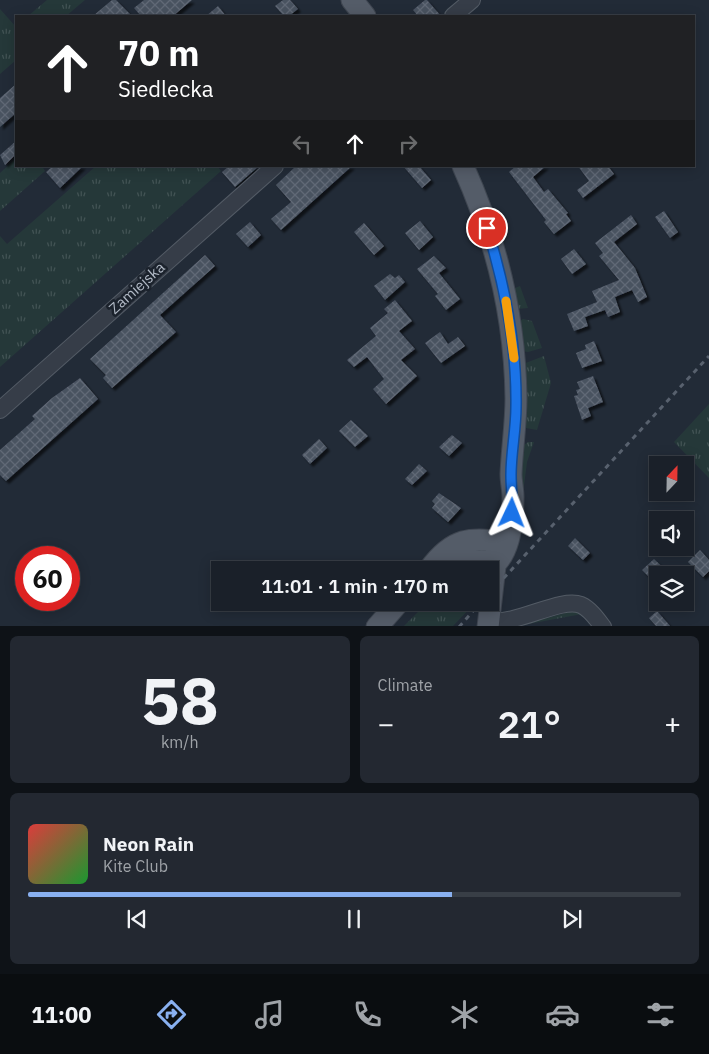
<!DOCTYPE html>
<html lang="en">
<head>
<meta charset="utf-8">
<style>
	body { margin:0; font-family:"IBM Plex Sans",sans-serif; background:#232831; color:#f1f3f6; height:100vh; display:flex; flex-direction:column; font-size:19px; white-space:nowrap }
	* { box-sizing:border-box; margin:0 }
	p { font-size:16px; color:#9fa3a8 }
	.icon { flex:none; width:28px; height:28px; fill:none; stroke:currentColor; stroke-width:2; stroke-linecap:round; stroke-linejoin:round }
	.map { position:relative; height:626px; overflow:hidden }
	.drawer { display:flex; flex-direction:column; gap:10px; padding:10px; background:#0e1217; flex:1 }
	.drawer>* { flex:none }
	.top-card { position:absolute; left:15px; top:15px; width:680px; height:152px; border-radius:0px; box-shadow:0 2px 12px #0003,0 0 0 1px #383e46; background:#202124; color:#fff; overflow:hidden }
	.needle { width:32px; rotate:22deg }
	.buttons { position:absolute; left:649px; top:456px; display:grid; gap:10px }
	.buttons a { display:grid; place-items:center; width:45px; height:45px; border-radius:0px; background:#1a2029; box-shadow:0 2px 12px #0003,0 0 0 1px #383e46; font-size:25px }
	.speed { position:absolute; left:15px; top:546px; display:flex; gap:10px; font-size:25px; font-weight:700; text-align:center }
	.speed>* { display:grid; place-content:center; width:65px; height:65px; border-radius:50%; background:#1a2029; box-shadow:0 2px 12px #0003,0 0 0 1px #383e46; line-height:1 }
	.speed .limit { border:8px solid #d22; background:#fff; color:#111 }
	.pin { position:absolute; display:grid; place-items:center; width:42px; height:42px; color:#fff; margin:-21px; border:2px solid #fff; border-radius:50%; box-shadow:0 1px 5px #0007 }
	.me { position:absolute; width:55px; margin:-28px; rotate:2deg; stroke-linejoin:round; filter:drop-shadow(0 0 4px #0008) }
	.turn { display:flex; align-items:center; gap:18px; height:105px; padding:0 20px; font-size:22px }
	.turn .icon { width:65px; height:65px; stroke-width:2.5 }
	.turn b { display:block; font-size:35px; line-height:42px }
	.lanes { display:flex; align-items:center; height:48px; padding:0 20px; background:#0003; justify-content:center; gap:25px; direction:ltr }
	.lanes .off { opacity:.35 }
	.big { font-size:38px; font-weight:600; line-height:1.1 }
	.drawer .widget { flex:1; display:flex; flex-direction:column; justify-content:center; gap:8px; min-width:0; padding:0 18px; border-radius:8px; background:#232831 }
	.drawer .dial { align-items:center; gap:0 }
	.dial b { font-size:65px; line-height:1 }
	.song { display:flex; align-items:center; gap:15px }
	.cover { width:60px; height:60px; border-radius:8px; background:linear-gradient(135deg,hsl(0 70% 55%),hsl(130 70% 35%)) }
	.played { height:5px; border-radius:2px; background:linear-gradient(90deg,#89b0f0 65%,#383e46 65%) }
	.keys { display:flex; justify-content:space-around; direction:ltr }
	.heat { display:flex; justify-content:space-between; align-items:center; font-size:28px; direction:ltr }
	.drawer .tiles { flex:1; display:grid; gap:10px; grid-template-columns:1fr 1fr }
	.widget:last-child { grid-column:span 2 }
	.trip { position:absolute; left:211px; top:561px; width:288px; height:50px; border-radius:0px; background:#1a2029; box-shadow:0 2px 12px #0003,0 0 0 1px #383e46; font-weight:600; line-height:50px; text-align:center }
	.tab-bar { display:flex; height:80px; justify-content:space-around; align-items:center; background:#0a0d10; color:#9fa3a8 }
	.tab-bar .icon { width:35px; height:35px }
	.tab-bar .on { color:#89b0f0 }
	.tab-bar b { font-size:22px; color:#f1f3f6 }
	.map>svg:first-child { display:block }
</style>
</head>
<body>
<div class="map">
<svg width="709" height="627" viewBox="0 0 709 627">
	<defs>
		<pattern id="grass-tufts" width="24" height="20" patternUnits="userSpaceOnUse" patternTransform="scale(1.25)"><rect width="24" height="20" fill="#253839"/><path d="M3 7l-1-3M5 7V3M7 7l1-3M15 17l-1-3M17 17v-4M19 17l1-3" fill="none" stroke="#425354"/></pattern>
		<pattern id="building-cross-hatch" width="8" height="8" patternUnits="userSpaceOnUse" patternTransform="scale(1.25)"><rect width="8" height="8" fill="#495261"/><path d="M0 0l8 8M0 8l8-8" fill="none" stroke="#616976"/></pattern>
		<filter id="shadow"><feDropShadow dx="3" dy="3" stdDeviation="1" flood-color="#0009"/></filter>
	</defs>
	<rect width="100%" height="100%" fill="#222b37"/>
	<path fill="url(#grass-tufts)" d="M 47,0 L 85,0 L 66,16 L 28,16 Z
		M 0,9 L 16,27 L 16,60 L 0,74 Z
		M 16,158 L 16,166 L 42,166 L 45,171 L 0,211 L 0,173 Z
		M 96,166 L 217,166 L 221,171 L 0,367 L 0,236 L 7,244 Z
		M 520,286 L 528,308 L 517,309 L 513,289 Z
		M 523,319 L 532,321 L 542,348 L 528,352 L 522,351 L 519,321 Z
		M 544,356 L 551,383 L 537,430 L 526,428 L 524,421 L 523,364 Z
		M 709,404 L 709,478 L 674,442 Z
		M 528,442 L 534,442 L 527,462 L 522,501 L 520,476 L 524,445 Z
		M 427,603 L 427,602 L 475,603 L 453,626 L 404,626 Z
		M 577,610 L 582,614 L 512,627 Z"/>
	<path fill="url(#building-cross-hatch)" filter="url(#shadow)" d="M 112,0 L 116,0 L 132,16 L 93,16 Z
		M 144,0 L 192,0 L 173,16 L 141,16 L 134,8 Z
		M 283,0 L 290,0 L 298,9 L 289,16 L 284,16 L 275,6 Z
		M 425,0 L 427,0 L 441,16 L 418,16 L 413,10 Z
		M 218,6 L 226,16 L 206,16 Z
		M 16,84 L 16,113 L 0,127 L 0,98 Z
		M 16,141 L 16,154 L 5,165 L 0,155 Z
		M 53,166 L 83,166 L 60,188 L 46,172 Z
		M 229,166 L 259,166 L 235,187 L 222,172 Z
		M 296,166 L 352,166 L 281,230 L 271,219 L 291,202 L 276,185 Z
		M 403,166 L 419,166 L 431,180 L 422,188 Z
		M 516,166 L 546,166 L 533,177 L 544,192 L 548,189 L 568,213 L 566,214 L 571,221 L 554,234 L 544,222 L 546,220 L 509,172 Z
		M 578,166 L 608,166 L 614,174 L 583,198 L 577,190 L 589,181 Z
		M 664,211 L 678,232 L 670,238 L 655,217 Z
		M 631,215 L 637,224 L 614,242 L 635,268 L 647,297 L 638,302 L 632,290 L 615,297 L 620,312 L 608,317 L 605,310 L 585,317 L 588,326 L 574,331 L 567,314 L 597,302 L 592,291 L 619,280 L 599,256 L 603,253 L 595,243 Z
		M 420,221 L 433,237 L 419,250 L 405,233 Z
		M 250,222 L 261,235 L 248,247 L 236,234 Z
		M 364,223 L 384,246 L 374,255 L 354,232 Z
		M 574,249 L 586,264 L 572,274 L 561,259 Z
		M 205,255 L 215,266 L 160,315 L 176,332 L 112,388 L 103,378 L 106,375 L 90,359 Z
		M 434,256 L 446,268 L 439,273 L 460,299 L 446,310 L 435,296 L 438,294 L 417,269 Z
		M 390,274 L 395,278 L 399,275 L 405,282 L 385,300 L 374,286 Z
		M 395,300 L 412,321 L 399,331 L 415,349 L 401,360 L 417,376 L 386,404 L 373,389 L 384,379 L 367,357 L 354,367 L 347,360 L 376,336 L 370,328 L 388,313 L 384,309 Z
		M 440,332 L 448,344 L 458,337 L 465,346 L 441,363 L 425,343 Z
		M 594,341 L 602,361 L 582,368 L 576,353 L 586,349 L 585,345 Z
		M 593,376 L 603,402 L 588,408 L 591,416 L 582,420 L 574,396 L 578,395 L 576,390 L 580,389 L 577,382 Z
		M 80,378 L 98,399 L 6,481 L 0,475 L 0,450 L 35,419 L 32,416 L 52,398 Z
		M 351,420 L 368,436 L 355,447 L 339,431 Z
		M 452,435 L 462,443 L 449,456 L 439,447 Z
		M 319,439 L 327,448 L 310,464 L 302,455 Z
		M 419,464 L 427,471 L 412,485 L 405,479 Z
		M 439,493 L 461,508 L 448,522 L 432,508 L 435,504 L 432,501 Z
		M 575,538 L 590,553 L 583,560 L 568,546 Z
		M 700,550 L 709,560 L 709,571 L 703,577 L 688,562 Z
		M 654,559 L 671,575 L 658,575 L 658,586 L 642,570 Z
		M 657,611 L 671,627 L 657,627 L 649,618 Z"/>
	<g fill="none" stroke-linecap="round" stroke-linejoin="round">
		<defs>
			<path id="minor" d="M 453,16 L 472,0
				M 0,410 L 275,166
				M 489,621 C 518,625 560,597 581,605 C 590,609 597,619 603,627"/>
			<path id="major" d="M 352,0 L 365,16
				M 463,166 C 496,239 515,318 516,398 C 516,424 512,449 511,474 C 511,482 513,489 513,497 C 513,517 511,547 497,562
				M 429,570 C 452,538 471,536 507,543
				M 440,570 L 465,560 L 497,562
				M 377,627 L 399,602
				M 488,627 L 497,549"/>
		</defs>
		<use href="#minor" stroke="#535b65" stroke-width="18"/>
		<use href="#major" stroke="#3f4651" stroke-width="23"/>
		<use href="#minor" stroke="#363d48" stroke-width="16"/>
		<use href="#major" stroke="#545c68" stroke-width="21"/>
		<path stroke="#58616e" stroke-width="3" stroke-dasharray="5 5" stroke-linecap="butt" d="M 490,593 L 709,356
			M 459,627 L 481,602"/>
	</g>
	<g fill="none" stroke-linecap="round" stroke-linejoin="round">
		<defs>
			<path id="route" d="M 487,228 C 505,286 517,346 516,407 C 516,430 511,452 511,475 C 511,488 513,500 512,513"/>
		</defs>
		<use href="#route" stroke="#114b97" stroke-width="12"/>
		<use href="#route" stroke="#1a73e8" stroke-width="9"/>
		<path stroke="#f59e0b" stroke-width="9" d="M 506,301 L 514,358"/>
	</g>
	<g text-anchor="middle" stroke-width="5" stroke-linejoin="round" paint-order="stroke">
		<g font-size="15" fill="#b0b8c4" stroke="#1b222c">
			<text transform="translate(137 288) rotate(-42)" y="5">Zamiejska</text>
		</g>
	</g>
</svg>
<div class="buttons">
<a><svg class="needle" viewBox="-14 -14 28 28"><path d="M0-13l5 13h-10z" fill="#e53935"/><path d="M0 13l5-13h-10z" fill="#9fa3a8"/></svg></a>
<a><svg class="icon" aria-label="sound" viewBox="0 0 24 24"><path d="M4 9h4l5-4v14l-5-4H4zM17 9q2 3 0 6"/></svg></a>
<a><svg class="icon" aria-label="layers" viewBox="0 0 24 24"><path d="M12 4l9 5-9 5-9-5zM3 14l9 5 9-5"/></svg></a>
</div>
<div class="speed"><div class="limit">60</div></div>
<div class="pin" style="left:487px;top:228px;background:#d93025"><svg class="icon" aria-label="arrive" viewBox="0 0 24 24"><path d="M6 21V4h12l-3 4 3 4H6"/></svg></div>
<svg class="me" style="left:512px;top:513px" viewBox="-20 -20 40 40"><path d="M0-17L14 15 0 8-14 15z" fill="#1a73e8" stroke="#fff" stroke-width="4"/></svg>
<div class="trip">11:01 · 1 min · 170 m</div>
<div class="top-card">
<div class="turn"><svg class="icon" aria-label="ahead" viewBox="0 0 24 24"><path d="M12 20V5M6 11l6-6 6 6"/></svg><div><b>70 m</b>Siedlecka</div></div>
<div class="lanes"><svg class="icon off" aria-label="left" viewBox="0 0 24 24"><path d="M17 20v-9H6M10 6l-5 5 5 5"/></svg><svg class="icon" aria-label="ahead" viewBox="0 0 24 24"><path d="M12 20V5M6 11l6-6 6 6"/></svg><svg class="icon off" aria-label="right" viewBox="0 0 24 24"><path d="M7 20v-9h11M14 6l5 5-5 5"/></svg></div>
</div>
</div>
<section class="drawer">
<div class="tiles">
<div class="widget dial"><b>58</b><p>km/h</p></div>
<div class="widget"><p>Climate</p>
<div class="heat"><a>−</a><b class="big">21°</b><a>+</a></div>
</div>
<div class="widget">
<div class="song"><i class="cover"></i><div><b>Neon Rain</b><p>Kite Club</p></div></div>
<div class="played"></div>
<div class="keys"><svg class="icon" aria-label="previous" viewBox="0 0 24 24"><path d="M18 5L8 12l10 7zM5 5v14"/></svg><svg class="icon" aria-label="pause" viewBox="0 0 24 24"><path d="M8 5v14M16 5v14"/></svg><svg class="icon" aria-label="next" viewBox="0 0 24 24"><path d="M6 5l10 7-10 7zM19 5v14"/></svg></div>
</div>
</div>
</section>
<nav class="tab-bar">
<b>11:00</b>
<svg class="icon on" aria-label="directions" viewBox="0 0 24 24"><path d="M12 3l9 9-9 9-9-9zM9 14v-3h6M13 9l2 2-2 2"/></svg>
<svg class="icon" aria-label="music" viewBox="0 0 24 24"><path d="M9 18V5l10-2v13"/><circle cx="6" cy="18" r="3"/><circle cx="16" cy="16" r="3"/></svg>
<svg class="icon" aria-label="phone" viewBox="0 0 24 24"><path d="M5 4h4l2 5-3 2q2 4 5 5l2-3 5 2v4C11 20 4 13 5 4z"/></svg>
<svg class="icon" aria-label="climate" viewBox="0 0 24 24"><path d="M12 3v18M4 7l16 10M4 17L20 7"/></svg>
<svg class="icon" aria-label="car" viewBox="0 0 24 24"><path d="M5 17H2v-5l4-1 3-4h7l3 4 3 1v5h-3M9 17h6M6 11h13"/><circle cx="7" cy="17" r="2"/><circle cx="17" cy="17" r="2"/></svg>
<svg class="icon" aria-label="filters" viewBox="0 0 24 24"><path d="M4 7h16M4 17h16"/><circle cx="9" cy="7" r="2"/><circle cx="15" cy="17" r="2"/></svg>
</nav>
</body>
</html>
